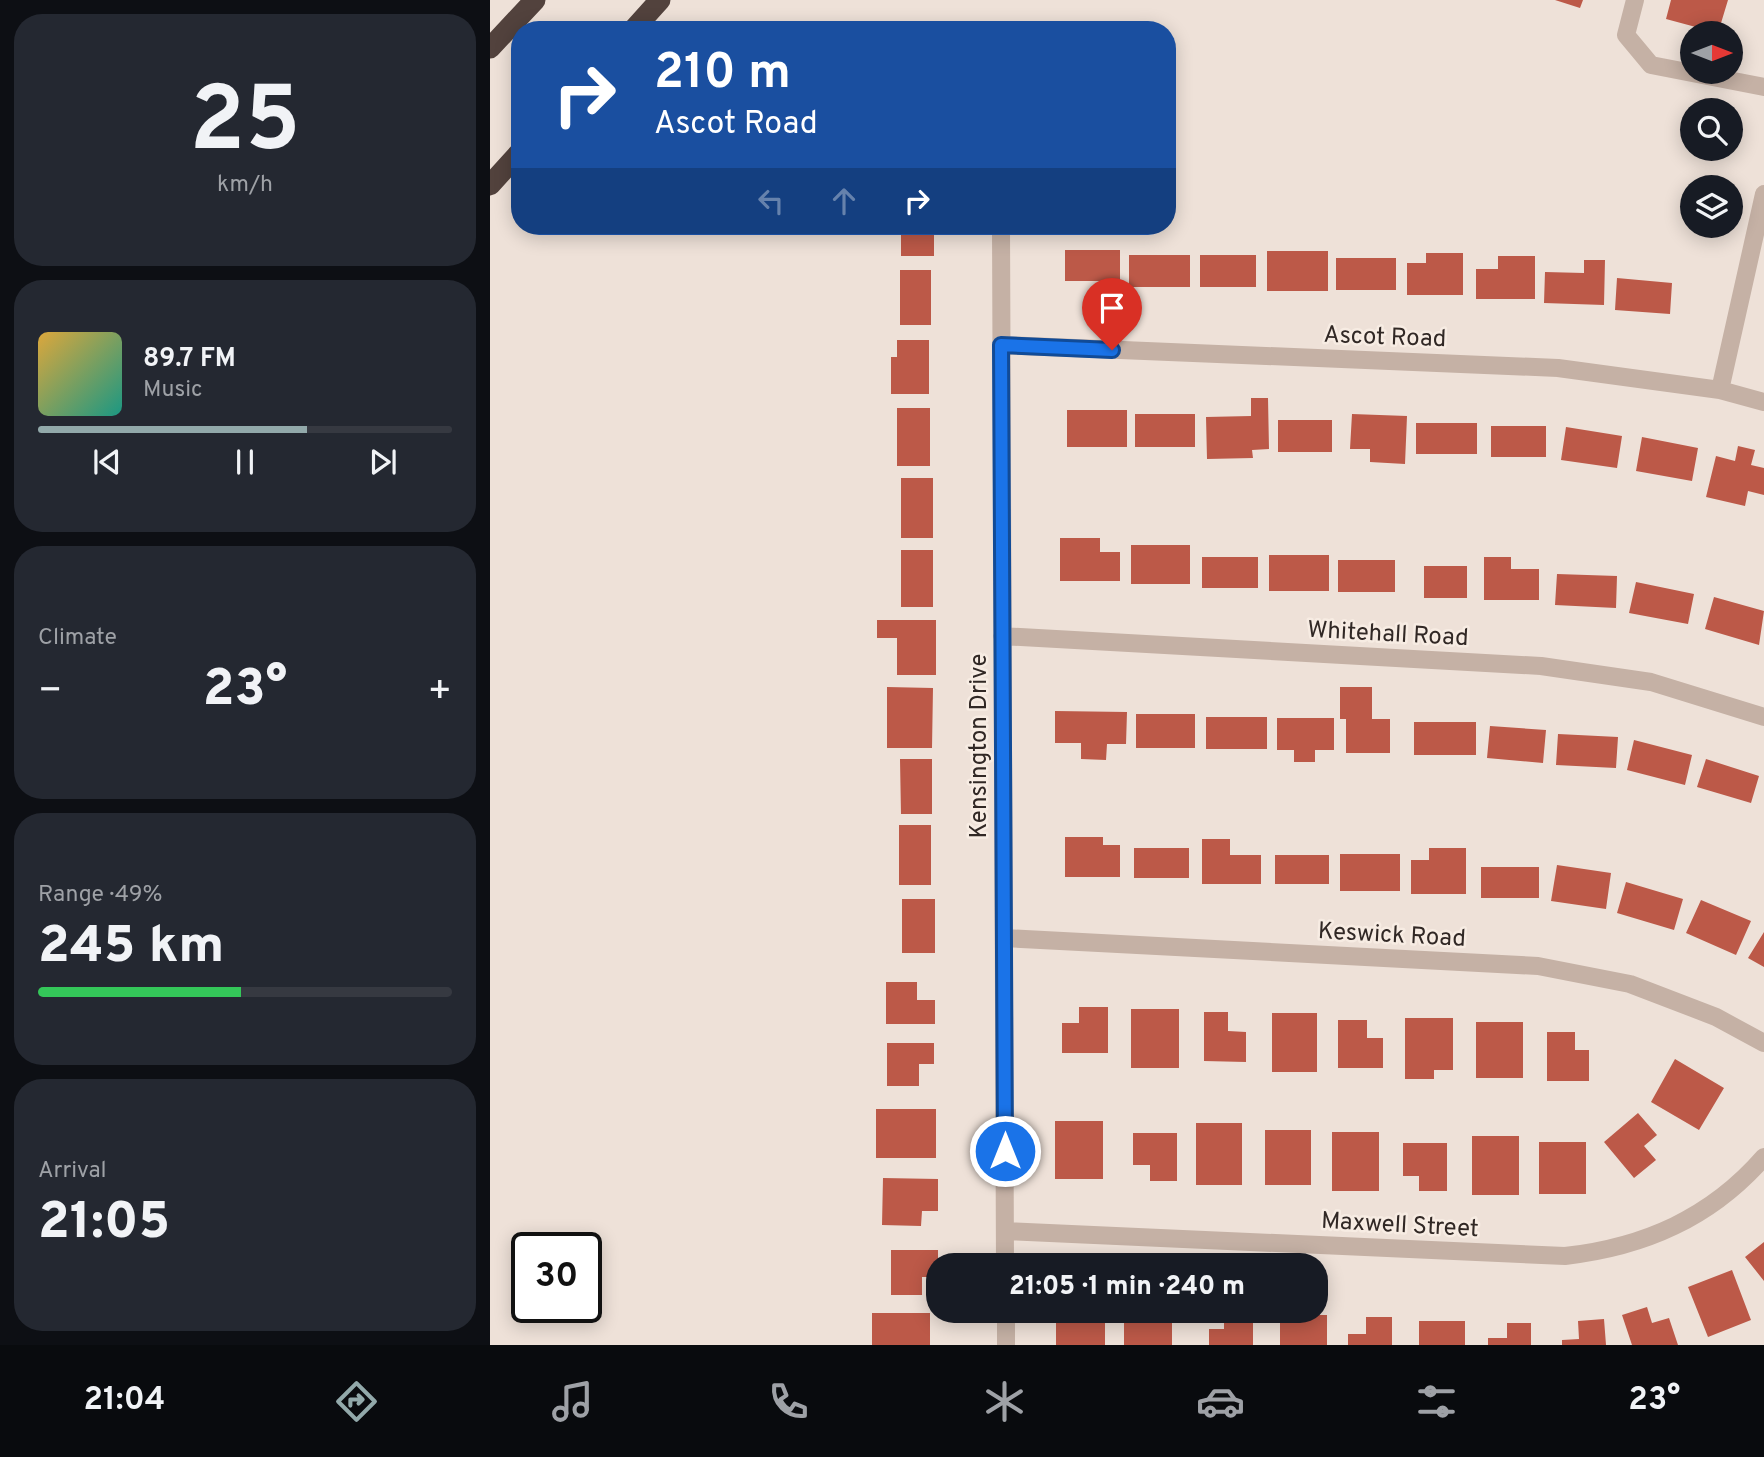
<!DOCTYPE html>
<html lang="en">
<head>
<meta charset="utf-8">
<style>
	body { margin:0; font-family:Overpass,sans-serif; background:#242831; color:#f1f3f6; height:100vh; display:flex; flex-direction:column; font-size:26px; white-space:nowrap }
	* { box-sizing:border-box; margin:0 }
	p { font-size:23px; color:#9ea1a6 }
	.icon { flex:none; width:38px; height:38px; fill:none; stroke:currentColor; stroke-width:2; stroke-linecap:round; stroke-linejoin:round }
	.map { position:relative; flex:1; overflow:hidden }
	.drawer { display:flex; flex-direction:column; gap:14px; padding:14px; background:#0d0f14; width:490px }
	.drawer>* { flex:none }
	.top-card { position:absolute; left:21px; top:21px; width:665px; height:214px; border-radius:28px; box-shadow:0 4px 18px #0003; background:#1a4fa0; color:#fff; overflow:hidden }
	.needle { width:46px; rotate:90deg }
	.buttons { position:absolute; left:1190px; top:21px; display:grid; gap:14px }
	.buttons a { display:grid; place-items:center; width:63px; height:63px; border-radius:50%; background:#171b24; box-shadow:0 4px 18px #0003; font-size:35px }
	.speed { position:absolute; left:21px; top:1232px; display:flex; gap:14px; font-size:35px; font-weight:700; text-align:center }
	.speed>* { display:grid; place-content:center; width:91px; height:91px; border-radius:50%; background:#171b24; box-shadow:0 4px 18px #0003; line-height:1 }
	.speed .limit { border:4px solid #111; border-radius:10px; background:#fff; color:#111 }
	.pin { position:absolute; display:grid; place-items:center; width:60px; height:60px; color:#fff; margin:-72px -30px; border-radius:50% 50% 50% 0; rotate:-45deg; box-shadow:0 0 7px #0007 }
	.pin .icon { rotate:45deg }
	.me { position:absolute; width:77px; margin:-38px; rotate:0deg; stroke-linejoin:round; filter:drop-shadow(0 0 5px #0008) }
	.turn { display:flex; align-items:center; gap:24px; height:147px; padding:0 28px; font-size:32px }
	.turn .icon { width:91px; height:91px; stroke-width:2.5 }
	.turn b { display:block; font-size:49px; line-height:60px }
	.lanes { display:flex; align-items:center; height:66px; padding:0 28px; background:#0003; justify-content:center; gap:35px; direction:ltr }
	.lanes .off { opacity:.35 }
	.big { font-size:52px; font-weight:800; line-height:1.1 }
	.drawer .widget { flex:1; display:flex; flex-direction:column; justify-content:center; gap:10px; min-width:0; padding:0 24px; border-radius:28px; background:#242831 }
	.drawer .dial { align-items:center; gap:0 }
	.dial b { font-size:91px; line-height:1 }
	.song { display:flex; align-items:center; gap:21px }
	.cover { width:84px; height:84px; border-radius:10px; background:linear-gradient(135deg,hsl(40 70% 55%),hsl(170 70% 35%)) }
	.played { height:7px; border-radius:4px; background:linear-gradient(90deg,#92a9aa 65%,#363941 65%) }
	.keys { display:flex; justify-content:space-around; direction:ltr }
	.heat { display:flex; justify-content:space-between; align-items:center; font-size:38px; direction:ltr }
	.charge { height:10px; border-radius:5px; background:linear-gradient(90deg,#34c759 49%,#363941 0) }
	.trip { position:absolute; left:436px; top:1253px; width:402px; height:70px; border-radius:28px; background:#171b24; box-shadow:0 4px 18px #0003; font-weight:800; line-height:70px; text-align:center }
	.dock { display:flex; height:112px; justify-content:space-around; align-items:center; background:#090b0e; color:#9ea1a6 }
	.dock .icon { width:49px; height:49px }
	.dock .current { color:#92a9aa }
	.dock b { font-size:32px; color:#f1f3f6 }
	main { display:flex; flex:1; min-height:0 }
	.map>svg:first-child { display:block }
</style>
</head>
<body>
<main>
<section class="drawer">
<div class="widget dial"><b>25</b><p>km/h</p></div>
<div class="widget">
<div class="song"><i class="cover"></i><div><b>89.7 FM</b><p>Music</p></div></div>
<div class="played"></div>
<div class="keys"><svg class="icon" aria-label="previous" viewBox="0 0 24 24"><path d="M18 5L8 12l10 7zM5 5v14"/></svg><svg class="icon" aria-label="pause" viewBox="0 0 24 24"><path d="M8 5v14M16 5v14"/></svg><svg class="icon" aria-label="next" viewBox="0 0 24 24"><path d="M6 5l10 7-10 7zM19 5v14"/></svg></div>
</div>
<div class="widget"><p>Climate</p>
<div class="heat"><a>−</a><b class="big">23°</b><a>+</a></div>
</div>
<div class="widget"><p>Range · 49%</p><b class="big">245 km</b><div class="charge"></div></div>
<div class="widget"><p>Arrival</p><b class="big">21:05</b></div>
</section>
<div class="map">
<svg width="1274" height="1345" viewBox="0 0 1274 1345">
	<rect width="100%" height="100%" fill="#eee1d8"/>
	<path fill="#bc5948" d="M 1065,0 L 1093,0 L 1090,8 Z
		M 1181,0 L 1238,0 L 1228,33 L 1176,19 Z
		M 411,226 L 444,226 L 444,256 L 411,256 Z
		M 575,250 L 630,250 L 630,281 L 575,281 Z
		M 777,251 L 838,251 L 838,291 L 777,291 Z
		M 936,253 L 973,253 L 973,295 L 917,295 L 917,263 L 936,263 Z
		M 639,255 L 700,255 L 700,287 L 639,287 Z
		M 710,255 L 766,255 L 766,287 L 710,287 Z
		M 1008,256 L 1045,256 L 1045,299 L 986,299 L 986,269 L 1008,269 Z
		M 846,258 L 906,258 L 906,290 L 846,290 Z
		M 1094,260 L 1115,260 L 1114,305 L 1054,303 L 1055,272 L 1094,273 Z
		M 410,270 L 441,270 L 441,325 L 410,325 Z
		M 1127,278 L 1182,283 L 1180,314 L 1125,310 Z
		M 407,340 L 439,340 L 439,394 L 401,394 L 401,357 L 407,357 Z
		M 761,398 L 778,398 L 779,449 L 762,450 L 763,458 L 717,459 L 716,417 L 761,416 Z
		M 407,408 L 440,408 L 440,466 L 407,466 Z
		M 577,410 L 637,410 L 637,447 L 577,447 Z
		M 645,414 L 705,414 L 705,447 L 645,447 Z
		M 862,414 L 917,416 L 915,464 L 880,462 L 880,449 L 860,449 Z
		M 788,420 L 842,420 L 842,452 L 788,452 Z
		M 926,423 L 987,423 L 987,454 L 926,454 Z
		M 1001,426 L 1056,426 L 1056,457 L 1001,457 Z
		M 1076,427 L 1132,436 L 1127,468 L 1071,460 Z
		M 1152,437 L 1208,448 L 1202,481 L 1146,471 Z
		M 1248,446 L 1265,450 L 1261,465 L 1274,468 L 1274,495 L 1258,491 L 1255,506 L 1216,497 L 1226,456 L 1245,461 Z
		M 411,478 L 443,478 L 443,538 L 411,538 Z
		M 570,538 L 610,538 L 610,552 L 630,552 L 630,581 L 570,581 Z
		M 641,545 L 700,545 L 700,584 L 641,584 Z
		M 411,550 L 443,550 L 443,607 L 411,607 Z
		M 779,555 L 839,555 L 839,591 L 779,591 Z
		M 712,557 L 768,557 L 768,588 L 712,588 Z
		M 994,557 L 1021,557 L 1021,569 L 1049,569 L 1049,600 L 994,600 Z
		M 848,560 L 905,560 L 905,592 L 848,592 Z
		M 934,566 L 977,566 L 977,598 L 934,598 Z
		M 1067,574 L 1127,576 L 1126,608 L 1065,605 Z
		M 1146,582 L 1204,594 L 1198,624 L 1139,613 Z
		M 1224,597 L 1274,611 L 1269,645 L 1215,629 Z
		M 387,620 L 446,620 L 446,675 L 407,675 L 407,638 L 387,638 Z
		M 397,687 L 443,688 L 442,748 L 397,748 Z
		M 850,687 L 882,687 L 882,719 L 900,719 L 900,753 L 856,753 L 856,719 L 850,719 Z
		M 565,711 L 637,712 L 636,744 L 617,744 L 616,760 L 591,759 L 591,743 L 565,743 Z
		M 646,714 L 705,714 L 705,748 L 646,748 Z
		M 716,717 L 777,717 L 777,749 L 716,749 Z
		M 787,718 L 844,718 L 844,750 L 825,750 L 825,762 L 804,762 L 804,750 L 787,750 Z
		M 924,722 L 986,722 L 986,755 L 924,755 Z
		M 1000,726 L 1056,730 L 1053,763 L 997,758 Z
		M 1068,734 L 1128,737 L 1126,768 L 1066,765 Z
		M 1144,740 L 1202,755 L 1195,785 L 1137,770 Z
		M 410,759 L 442,759 L 442,814 L 411,814 Z
		M 1216,759 L 1269,776 L 1261,803 L 1207,787 Z
		M 409,825 L 441,825 L 441,885 L 409,885 Z
		M 575,837 L 613,837 L 613,845 L 630,845 L 630,877 L 575,877 Z
		M 712,839 L 740,839 L 740,855 L 771,855 L 771,884 L 712,884 Z
		M 644,848 L 699,848 L 699,878 L 644,878 Z
		M 939,848 L 976,848 L 976,894 L 921,894 L 921,860 L 939,860 Z
		M 850,854 L 910,854 L 910,891 L 850,891 Z
		M 785,855 L 839,855 L 839,884 L 785,884 Z
		M 1067,865 L 1121,873 L 1116,909 L 1061,901 Z
		M 991,867 L 1049,867 L 1049,898 L 991,898 Z
		M 1136,882 L 1193,899 L 1184,930 L 1127,913 Z
		M 412,899 L 445,899 L 445,953 L 412,953 Z
		M 1211,900 L 1261,921 L 1246,955 L 1196,933 Z
		M 1274,932 L 1274,967 L 1258,958 Z
		M 396,982 L 427,982 L 427,1000 L 445,1000 L 445,1024 L 396,1024 Z
		M 589,1007 L 618,1007 L 618,1053 L 572,1053 L 572,1023 L 589,1023 Z
		M 641,1009 L 689,1009 L 689,1068 L 641,1068 Z
		M 714,1012 L 738,1012 L 738,1031 L 756,1032 L 756,1062 L 714,1061 Z
		M 782,1013 L 827,1013 L 827,1072 L 782,1072 Z
		M 915,1018 L 963,1018 L 963,1070 L 944,1070 L 944,1079 L 915,1079 Z
		M 848,1020 L 877,1020 L 877,1038 L 893,1038 L 893,1068 L 848,1068 Z
		M 986,1022 L 1033,1022 L 1033,1078 L 986,1078 Z
		M 1057,1032 L 1085,1032 L 1085,1050 L 1099,1050 L 1099,1081 L 1057,1081 Z
		M 397,1043 L 444,1043 L 444,1064 L 429,1064 L 429,1086 L 397,1086 Z
		M 1185,1059 L 1234,1088 L 1209,1130 L 1161,1102 Z
		M 386,1109 L 446,1109 L 446,1158 L 386,1158 Z
		M 1148,1113 L 1167,1135 L 1154,1146 L 1166,1160 L 1144,1178 L 1114,1142 Z
		M 565,1121 L 613,1121 L 613,1179 L 565,1179 Z
		M 706,1123 L 752,1123 L 752,1185 L 706,1185 Z
		M 775,1130 L 821,1130 L 821,1185 L 775,1185 Z
		M 842,1132 L 889,1132 L 889,1191 L 842,1191 Z
		M 643,1133 L 687,1133 L 687,1181 L 660,1181 L 660,1165 L 643,1165 Z
		M 982,1136 L 1029,1136 L 1029,1195 L 982,1195 Z
		M 1049,1142 L 1096,1142 L 1096,1194 L 1049,1194 Z
		M 913,1143 L 957,1143 L 957,1191 L 929,1191 L 929,1176 L 913,1176 Z
		M 393,1178 L 448,1179 L 448,1211 L 432,1211 L 431,1226 L 392,1225 Z
		M 1274,1242 L 1274,1281 L 1255,1257 Z
		M 401,1250 L 448,1250 L 448,1277 L 432,1277 L 432,1295 L 401,1295 Z
		M 1242,1270 L 1261,1320 L 1218,1337 L 1198,1287 Z
		M 1157,1307 L 1162,1323 L 1179,1318 L 1188,1345 L 1142,1345 L 1132,1315 Z
		M 566,1311 L 615,1311 L 615,1345 L 566,1345 Z
		M 634,1311 L 682,1311 L 682,1345 L 634,1345 Z
		M 734,1312 L 763,1312 L 763,1345 L 719,1345 L 719,1329 L 734,1329 Z
		M 382,1313 L 440,1313 L 440,1345 L 382,1345 Z
		M 790,1315 L 837,1315 L 837,1345 L 790,1345 Z
		M 876,1317 L 902,1317 L 902,1345 L 858,1345 L 858,1334 L 876,1334 Z
		M 1114,1319 L 1116,1345 L 1072,1345 L 1072,1340 L 1089,1339 L 1088,1321 Z
		M 929,1321 L 975,1321 L 975,1345 L 929,1345 Z
		M 1017,1323 L 1041,1323 L 1041,1345 L 998,1345 L 998,1338 L 1017,1338 Z"/>
	<g fill="none" stroke-linecap="round" stroke-linejoin="round">
		<path stroke="#c5b1a5" stroke-width="18" d="M 1145,0 L 1136,35 L 1161,65 L 1274,87
			M 511,226 L 515,1265
			M 511,345 L 1068,368 L 1230,390 L 1274,402
			M 1230,390 L 1274,194
			M 512,636 L 1051,666 L 1161,682 L 1274,717
			M 514,938 L 1048,966 L 1140,984 L 1226,1017 L 1274,1043
			M 515,1231 L 1075,1256 C 1154,1247 1221,1218 1274,1157
			M 516,1311 L 516,1345"/>
		<path stroke="#52423d" stroke-width="21" d="M 143,30 L 170,0
			M 0,48 L 45,0
			M 0,185 L 30,152"/>
	</g>
	<g fill="none" stroke-linecap="round" stroke-linejoin="round">
		<defs>
			<path id="route" d="M 515,1151 L 511,345 L 622,350"/>
		</defs>
		<use href="#route" stroke="#114b97" stroke-width="18"/>
		<use href="#route" stroke="#1a73e8" stroke-width="12"/>
	</g>
	<g text-anchor="middle" stroke-width="5" stroke-linejoin="round" paint-order="stroke">
		<g font-size="24" fill="#312825" stroke="#f7ece3">
			<text transform="translate(895 336) rotate(2)" y="8">Ascot Road</text>
			<text transform="translate(898 633) rotate(3)" y="8">Whitehall Road</text>
			<text transform="translate(488 746) rotate(-90)" y="8">Kensington Drive</text>
			<text transform="translate(902 934) rotate(3)" y="8">Keswick Road</text>
			<text transform="translate(910 1224) rotate(3)" y="8">Maxwell Street</text>
		</g>
	</g>
</svg>
<div class="buttons">
<a><svg class="needle" viewBox="-14 -14 28 28"><path d="M0-13l5 13h-10z" fill="#e53935"/><path d="M0 13l5-13h-10z" fill="#9ea1a6"/></svg></a>
<a><svg class="icon" aria-label="search" viewBox="0 0 24 24"><circle cx="10" cy="10" r="6"/><path d="M15 15l6 6"/></svg></a>
<a><svg class="icon" aria-label="layers" viewBox="0 0 24 24"><path d="M12 4l9 5-9 5-9-5zM3 14l9 5 9-5"/></svg></a>
</div>
<div class="speed"><div class="limit">30</div></div>
<div class="pin" style="left:622px;top:350px;background:#d93025"><svg class="icon" aria-label="arrive" viewBox="0 0 24 24"><path d="M6 21V4h12l-3 4 3 4H6"/></svg></div>
<svg class="me" style="left:515px;top:1151px" viewBox="-20 -20 40 40"><circle r="17" fill="#1a73e8" stroke="#fff" stroke-width="3"/><path d="M0-11L8 9 0 5-8 9z" fill="#fff"/></svg>
<div class="trip">21:05 · 1 min · 240 m</div>
<div class="top-card">
<div class="turn"><svg class="icon" aria-label="right" viewBox="0 0 24 24"><path d="M7 20v-9h11M14 6l5 5-5 5"/></svg><div><b>210 m</b>Ascot Road</div></div>
<div class="lanes"><svg class="icon off" aria-label="left" viewBox="0 0 24 24"><path d="M17 20v-9H6M10 6l-5 5 5 5"/></svg><svg class="icon off" aria-label="ahead" viewBox="0 0 24 24"><path d="M12 20V5M6 11l6-6 6 6"/></svg><svg class="icon" aria-label="right" viewBox="0 0 24 24"><path d="M7 20v-9h11M14 6l5 5-5 5"/></svg></div>
</div>
</div>
</main>
<nav class="dock">
<b>21:04</b>
<svg class="icon current" aria-label="directions" viewBox="0 0 24 24"><path d="M12 3l9 9-9 9-9-9zM9 14v-3h6M13 9l2 2-2 2"/></svg>
<svg class="icon" aria-label="music" viewBox="0 0 24 24"><path d="M9 18V5l10-2v13"/><circle cx="6" cy="18" r="3"/><circle cx="16" cy="16" r="3"/></svg>
<svg class="icon" aria-label="phone" viewBox="0 0 24 24"><path d="M5 4h4l2 5-3 2q2 4 5 5l2-3 5 2v4C11 20 4 13 5 4z"/></svg>
<svg class="icon" aria-label="climate" viewBox="0 0 24 24"><path d="M12 3v18M4 7l16 10M4 17L20 7"/></svg>
<svg class="icon" aria-label="car" viewBox="0 0 24 24"><path d="M5 17H2v-5l4-1 3-4h7l3 4 3 1v5h-3M9 17h6M6 11h13"/><circle cx="7" cy="17" r="2"/><circle cx="17" cy="17" r="2"/></svg>
<svg class="icon" aria-label="filters" viewBox="0 0 24 24"><path d="M4 7h16M4 17h16"/><circle cx="9" cy="7" r="2"/><circle cx="15" cy="17" r="2"/></svg>
<b>23°</b>
</nav>
</body>
</html>
